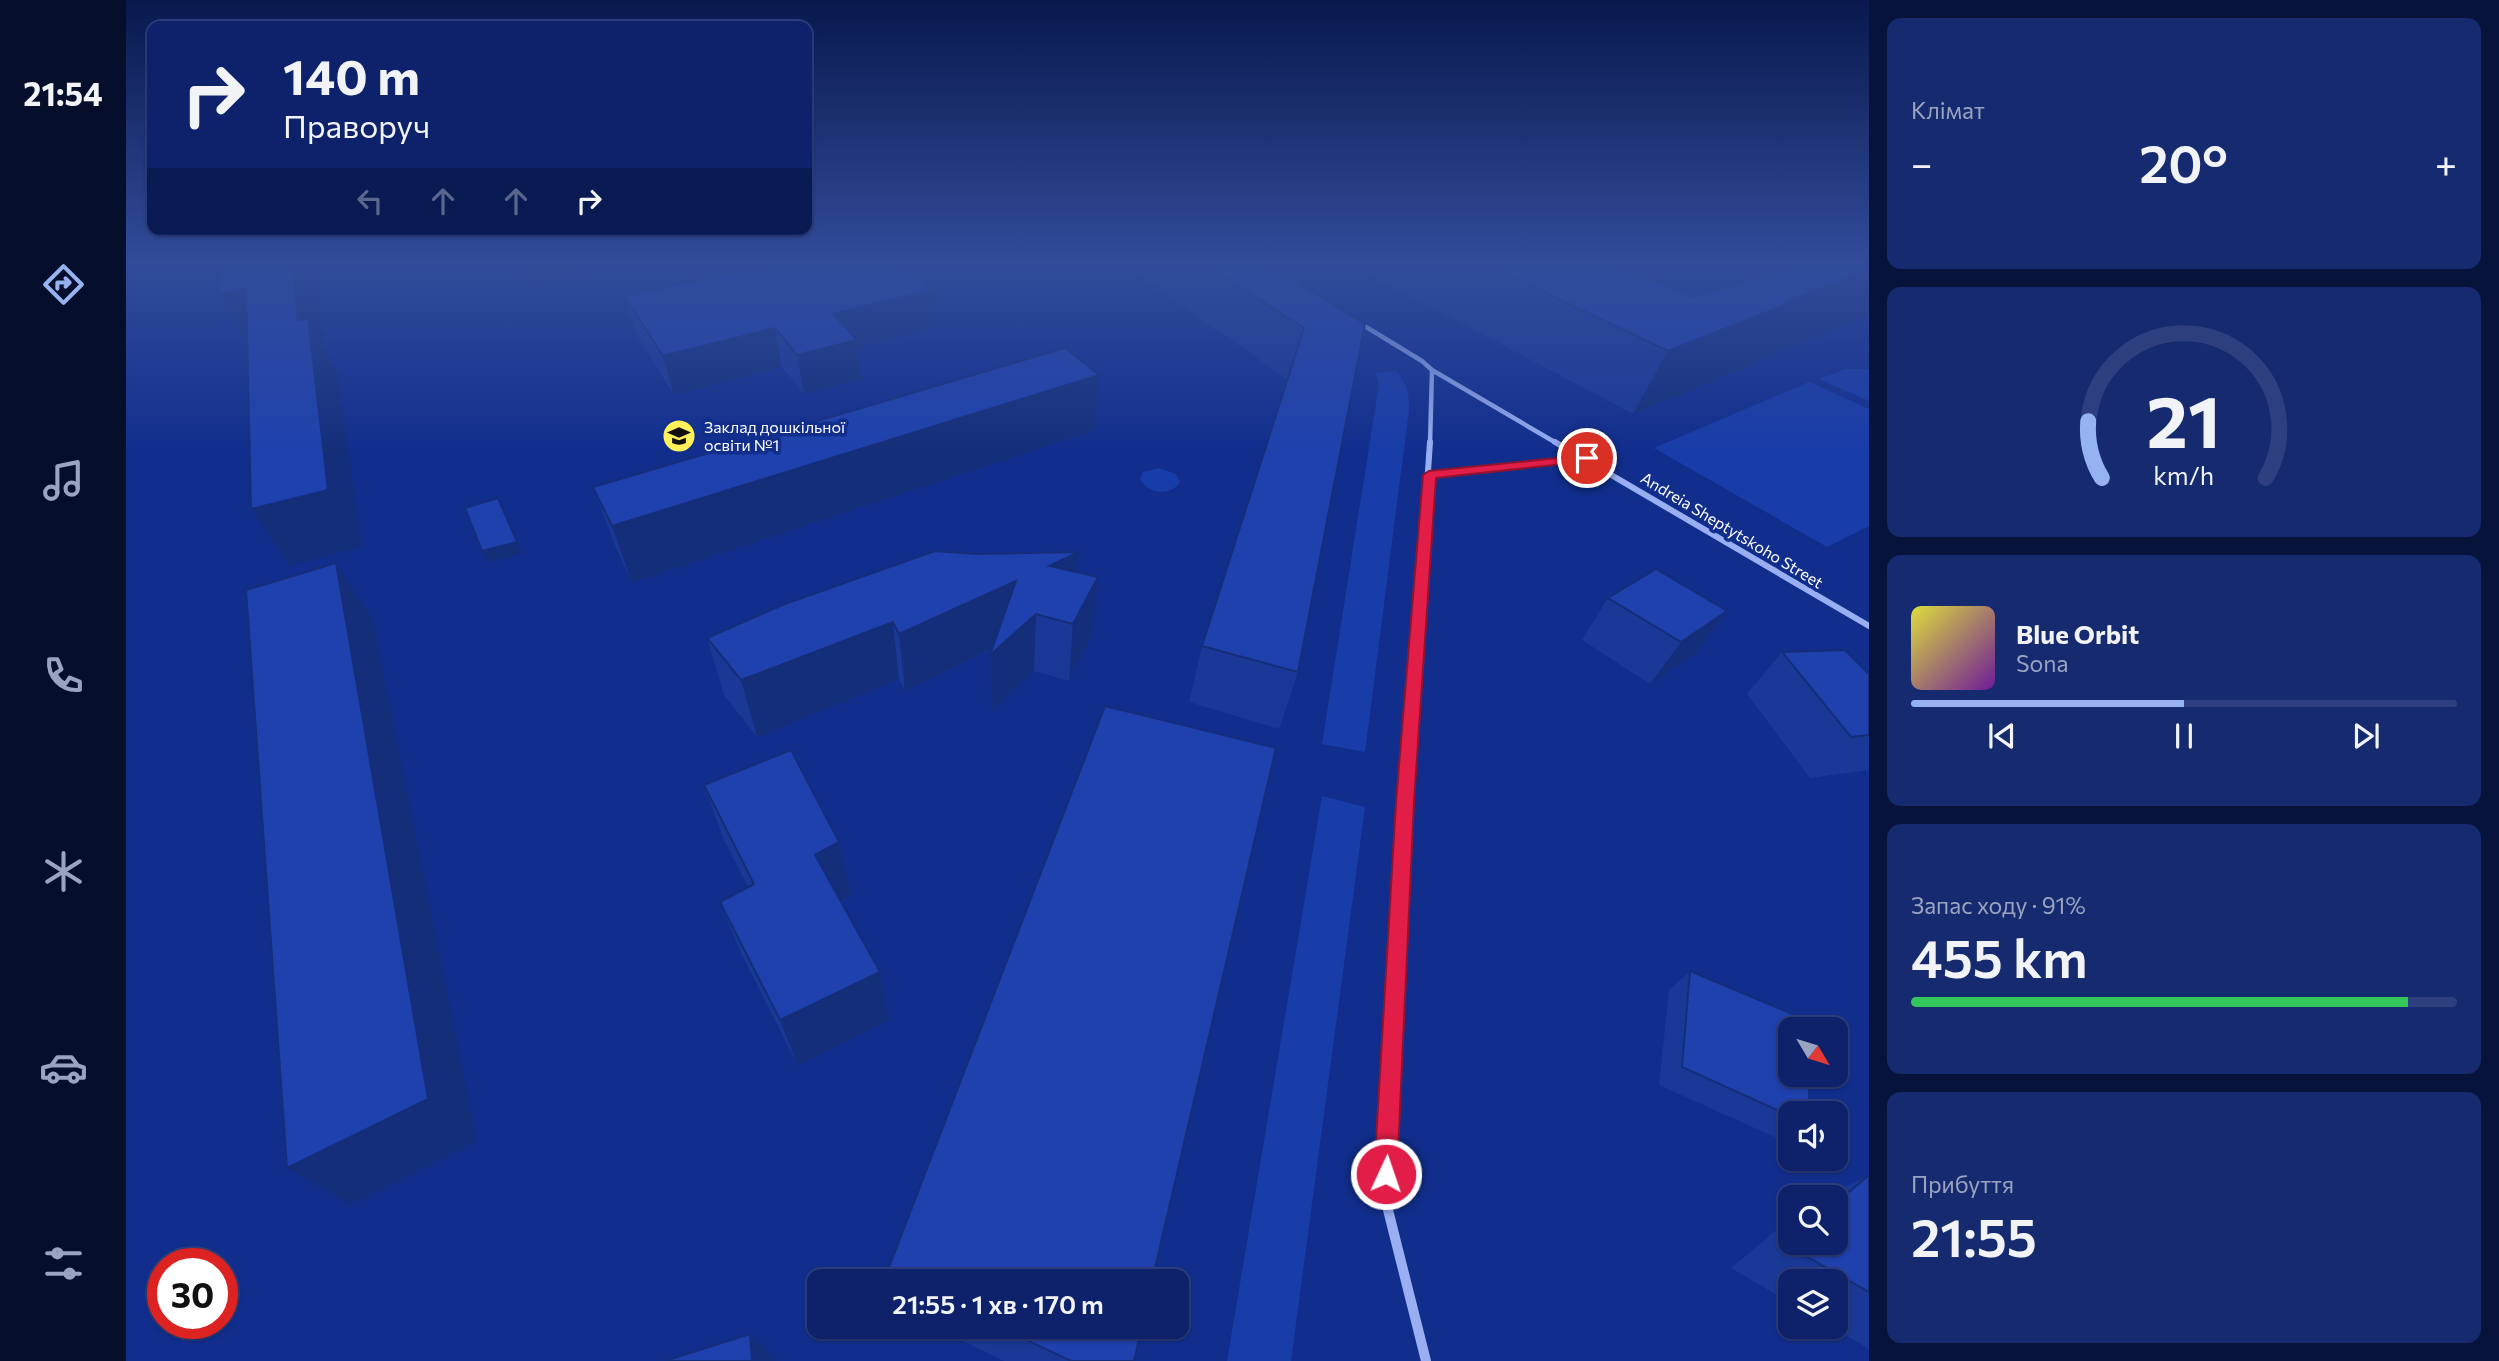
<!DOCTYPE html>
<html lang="uk">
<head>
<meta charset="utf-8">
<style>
	body { margin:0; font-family:Commissioner,sans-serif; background:#162a70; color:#f1f3f6; height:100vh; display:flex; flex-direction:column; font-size:26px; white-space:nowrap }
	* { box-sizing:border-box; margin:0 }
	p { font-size:23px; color:#9aa4c1 }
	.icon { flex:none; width:38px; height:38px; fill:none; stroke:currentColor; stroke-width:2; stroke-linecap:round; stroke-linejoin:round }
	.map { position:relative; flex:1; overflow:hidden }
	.sheet { display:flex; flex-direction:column; gap:18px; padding:18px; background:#07133a; width:630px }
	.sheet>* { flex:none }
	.guide { position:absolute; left:21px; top:21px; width:665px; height:214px; border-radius:14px; box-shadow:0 2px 5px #0004,0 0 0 2px #2d3f7e; background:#0d226a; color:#f1f3f6; overflow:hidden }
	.needle { width:46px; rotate:128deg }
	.tools { position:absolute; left:1652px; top:1017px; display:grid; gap:14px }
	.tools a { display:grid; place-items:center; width:70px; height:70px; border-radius:14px; background:#0d226a; box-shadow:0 2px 5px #0004,0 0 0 2px #2d3f7e; font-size:35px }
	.speed { position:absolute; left:21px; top:1248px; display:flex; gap:14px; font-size:35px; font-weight:700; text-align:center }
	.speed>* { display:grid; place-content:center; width:91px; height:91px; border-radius:50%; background:#0d226a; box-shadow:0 2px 5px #0004,0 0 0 2px #2d3f7e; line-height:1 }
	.speed .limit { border:10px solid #d22; background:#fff; color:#111 }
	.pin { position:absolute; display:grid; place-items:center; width:60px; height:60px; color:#fff; margin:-30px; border:4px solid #fff; border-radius:50%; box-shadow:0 2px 7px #0007 }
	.me { position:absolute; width:77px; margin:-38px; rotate:3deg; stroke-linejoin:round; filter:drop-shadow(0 0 5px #0008) }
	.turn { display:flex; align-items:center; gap:24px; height:147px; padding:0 21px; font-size:32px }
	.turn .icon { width:91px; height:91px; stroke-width:2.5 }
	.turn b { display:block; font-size:49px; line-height:60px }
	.lanes { display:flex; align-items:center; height:66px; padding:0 21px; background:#0003; justify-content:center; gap:35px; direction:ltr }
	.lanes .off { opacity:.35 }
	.big { font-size:52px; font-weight:600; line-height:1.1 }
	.sheet .widget { flex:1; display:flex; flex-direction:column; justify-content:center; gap:10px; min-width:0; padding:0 24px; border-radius:14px; background:#162a70 }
	.sheet .dial { align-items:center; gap:0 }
	.dial svg { height:182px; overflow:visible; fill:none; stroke:#2d3f7e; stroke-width:7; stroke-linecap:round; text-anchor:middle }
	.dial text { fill:#f1f3f6; stroke:none }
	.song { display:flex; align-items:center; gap:21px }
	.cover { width:84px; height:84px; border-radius:10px; background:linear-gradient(135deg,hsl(60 70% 55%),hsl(280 70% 35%)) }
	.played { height:7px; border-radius:4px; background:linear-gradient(90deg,#95b2f1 50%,#2d3f7e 50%) }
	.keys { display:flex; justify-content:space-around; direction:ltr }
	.heat { display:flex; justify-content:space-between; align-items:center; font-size:38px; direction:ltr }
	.charge { height:10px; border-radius:5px; background:linear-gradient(90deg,#34c759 91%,#2d3f7e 0) }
	.trip { position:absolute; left:681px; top:1269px; width:382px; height:70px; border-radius:14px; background:#0d226a; box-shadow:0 2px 5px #0004,0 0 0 2px #2d3f7e; font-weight:600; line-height:70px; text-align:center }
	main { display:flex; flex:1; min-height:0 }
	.tabs { display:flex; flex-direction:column; width:126px; justify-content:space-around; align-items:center; background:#050e2a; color:#9aa4c1 }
	.tabs .icon { width:49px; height:49px }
	.tabs .current { color:#95b2f1 }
	.tabs b { font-size:32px; color:#f1f3f6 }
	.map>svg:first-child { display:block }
</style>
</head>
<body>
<main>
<nav class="tabs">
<b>21:54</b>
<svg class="icon current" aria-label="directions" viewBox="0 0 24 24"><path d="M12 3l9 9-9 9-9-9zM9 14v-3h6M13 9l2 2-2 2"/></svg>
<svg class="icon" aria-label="music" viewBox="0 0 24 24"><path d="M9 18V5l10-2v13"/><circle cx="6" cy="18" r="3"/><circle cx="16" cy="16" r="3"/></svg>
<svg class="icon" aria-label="phone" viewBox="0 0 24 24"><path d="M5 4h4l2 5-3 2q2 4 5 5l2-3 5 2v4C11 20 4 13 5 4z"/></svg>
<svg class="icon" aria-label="climate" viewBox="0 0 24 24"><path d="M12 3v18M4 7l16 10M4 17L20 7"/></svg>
<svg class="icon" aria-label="car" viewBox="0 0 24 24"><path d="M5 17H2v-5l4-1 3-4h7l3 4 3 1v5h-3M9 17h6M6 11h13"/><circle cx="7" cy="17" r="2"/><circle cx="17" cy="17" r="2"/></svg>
<svg class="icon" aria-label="filters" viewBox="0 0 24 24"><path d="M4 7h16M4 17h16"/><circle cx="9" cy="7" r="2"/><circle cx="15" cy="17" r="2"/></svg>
</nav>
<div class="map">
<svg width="1743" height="1361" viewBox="0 0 1743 1361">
	<rect width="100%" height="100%" fill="#112e8d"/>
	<path fill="#183ca8" d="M 1720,369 L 1743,369 L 1743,401 L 1693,379 Z
		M 1271,371 C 1280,384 1284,394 1283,410 L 1239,752 L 1196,744 L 1253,384 L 1249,373 Z
		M 1683,382 L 1743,409 L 1743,526 L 1701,547 L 1528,448 Z
		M 1033,468 L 1050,474 L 1054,482 C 1045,497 1022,494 1014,479 L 1017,472 Z
		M 1196,796 L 1239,807 L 1165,1361 L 1101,1361 Z"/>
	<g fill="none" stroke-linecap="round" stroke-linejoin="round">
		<path stroke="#99aff2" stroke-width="4.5" d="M 1232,322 L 1296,361 L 1306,370 L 1432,444
			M 1304,444 L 1306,370"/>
		<path stroke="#99aff2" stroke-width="6" d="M 1429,442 L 1743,626
			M 1303,475 L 1459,458
			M 1288,676 L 1304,442"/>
		<path stroke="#99aff2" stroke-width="8" d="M 1270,976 L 1288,674"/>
		<path stroke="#99aff2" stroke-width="10" d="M 1270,974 L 1259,1198 L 1300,1361"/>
	</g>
	<path fill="#1a3895" d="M 392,263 L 452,263 L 456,275 L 402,287 Z
		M 994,263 L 1138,263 L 1239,324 L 1172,672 L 1153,729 L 1063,702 L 1076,646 L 1161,379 Z
		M 1222,263 L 1488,263 L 1568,297 L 1647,273 L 1653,263 L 1743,263 L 1628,361 L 1625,365 L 1507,414 Z
		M 499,296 L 809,327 L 732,347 L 735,379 L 678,394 L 656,367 L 548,395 L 510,334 Z
		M 973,375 L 969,430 L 506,583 L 488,543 L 467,487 Z
		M 953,552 L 951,572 L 966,634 L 943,681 L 908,671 L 865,712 L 864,655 L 867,649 L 779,691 L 773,679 L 631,737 L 598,695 L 581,638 L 850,554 Z
		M 1482,598 L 1601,611 L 1570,653 L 1524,684 L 1456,640 Z
		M 1656,652 L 1743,674 L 1743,770 L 1684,778 L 1621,694 Z
		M 578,785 L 713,842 L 725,895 L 714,901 L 754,972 L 763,1020 L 672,1066 L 615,953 L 594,902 L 622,887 L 598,840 Z
		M 1564,971 L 1664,1113 L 1664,1135 L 1655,1140 L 1533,1085 L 1543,990 Z
		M 1742,1176 L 1743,1176 L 1743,1349 L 1704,1326 L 1710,1326 L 1710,1281 L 1664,1281 L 1664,1303 L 1605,1268 L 1664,1219 L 1664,1242 L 1710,1242 L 1710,1197 L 1697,1197 Z
		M 760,1275 L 1026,1281 L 763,1281 Z
		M 806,1326 L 1016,1326 L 1008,1361 L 878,1361 Z"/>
	<path fill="#152e79" d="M 167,263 L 188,263 L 198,347 L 211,371 L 236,546 L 164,566 L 125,509 Z
		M 394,263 L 452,263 L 456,275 L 402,287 Z
		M 1743,270 L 1743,315 L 1628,361 L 1625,365 L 1507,414 L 1542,351 L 1659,302 Z
		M 120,288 L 124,346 L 92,294 Z
		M 808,289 L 809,327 L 732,347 L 735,379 L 678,394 L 671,355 L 707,314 Z
		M 649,328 L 656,367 L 548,395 L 537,356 Z
		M 973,375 L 969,430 L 506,583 L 486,526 Z
		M 372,498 L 396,553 L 362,563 L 356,551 Z
		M 953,552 L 948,609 L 923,566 Z
		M 210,563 L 247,620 L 351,1141 L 225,1205 L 161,1168 Z
		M 972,577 L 966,634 L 943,681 L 947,624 Z
		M 890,581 L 910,614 L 908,671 L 865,712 L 864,655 L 878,643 L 779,691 L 773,634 Z
		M 1601,611 L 1570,653 L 1524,684 L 1555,642 Z
		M 767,622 L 773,679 L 631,737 L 615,680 Z
		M 713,842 L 725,895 L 702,907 L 689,855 Z
		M 754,972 L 763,1020 L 672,1066 L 654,1020 Z
		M 624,1334 L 649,1359 L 649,1361 L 626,1361 Z"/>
	<path fill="#1e41ad" stroke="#152e79" stroke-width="2" d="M 94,263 L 167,263 L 172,321 L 182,318 L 202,490 L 125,509 L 120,288 L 92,294 Z
		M 648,263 L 778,263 L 808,289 L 707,314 L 731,340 L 671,355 L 649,328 L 537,356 L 499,296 Z
		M 1075,263 L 1138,263 L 1239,324 L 1172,672 L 1076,646 L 1178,328 Z
		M 1357,263 L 1488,263 L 1568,297 L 1665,268 L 1653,263 L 1743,263 L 1743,270 L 1659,302 L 1664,303 L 1542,351 Z
		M 939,348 L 973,375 L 486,526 L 467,487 Z
		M 372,498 L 391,542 L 356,551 L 339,508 Z
		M 809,551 L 850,554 L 953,552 L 923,566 L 972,577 L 947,624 L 910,614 L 864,655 L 890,581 L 773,634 L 767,622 L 615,680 L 581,638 L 659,604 Z
		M 210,563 L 302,1099 L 161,1168 L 120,590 Z
		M 1530,569 L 1601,611 L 1555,642 L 1482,598 Z
		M 1719,650 L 1743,674 L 1743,735 L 1725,737 L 1656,652 Z
		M 979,706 L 1150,748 L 1026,1281 L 774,1281 L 760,1275 Z
		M 665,750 L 713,842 L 689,855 L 754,972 L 654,1020 L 594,902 L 628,884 L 578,785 Z
		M 1564,971 L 1683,1021 L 1683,1029 L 1664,1029 L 1664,1074 L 1683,1074 L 1683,1113 L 1664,1113 L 1664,1116 L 1556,1067 Z
		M 1742,1176 L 1743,1176 L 1743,1292 L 1659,1244 L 1664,1240 L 1664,1242 L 1710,1242 L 1710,1203 Z
		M 871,1326 L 1016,1326 L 1008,1361 L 945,1361 Z
		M 624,1334 L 626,1361 L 539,1361 Z"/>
	<linearGradient id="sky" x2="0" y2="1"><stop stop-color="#09194e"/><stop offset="0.58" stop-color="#324c9a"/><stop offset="1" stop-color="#324c9a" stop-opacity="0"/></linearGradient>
	<rect width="1743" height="453" fill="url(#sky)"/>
	<path fill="#e11d48" stroke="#92132f" stroke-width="2" d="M 1461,455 L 1467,458 L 1465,461 L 1310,478 L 1288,802 L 1271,1174 L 1268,1183 L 1260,1186 L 1251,1183 L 1248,1174 L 1270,802 L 1297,475 L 1303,471 Z"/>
	<defs>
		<symbol id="school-disc" viewBox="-11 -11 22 22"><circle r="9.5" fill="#fff15a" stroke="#112e8d"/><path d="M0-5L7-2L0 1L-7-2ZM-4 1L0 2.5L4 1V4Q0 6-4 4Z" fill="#111"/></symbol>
	</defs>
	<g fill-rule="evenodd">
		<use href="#school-disc" x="534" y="417" width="38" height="38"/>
	</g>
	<g text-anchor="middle" stroke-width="7" stroke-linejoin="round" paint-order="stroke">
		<g font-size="16" fill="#fff" stroke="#112e8d" text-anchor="start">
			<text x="578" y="433">Заклад дошкільної<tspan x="578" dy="18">освіти №1</tspan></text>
		</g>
		<g font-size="16" fill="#fff" stroke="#112e8d">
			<text transform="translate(1606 530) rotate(31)" y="6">Andreia Sheptytskoho Street</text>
		</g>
	</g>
</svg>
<div class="tools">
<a><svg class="needle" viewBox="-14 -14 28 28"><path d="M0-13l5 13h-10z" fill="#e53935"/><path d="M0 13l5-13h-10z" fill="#9aa4c1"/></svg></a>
<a><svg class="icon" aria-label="sound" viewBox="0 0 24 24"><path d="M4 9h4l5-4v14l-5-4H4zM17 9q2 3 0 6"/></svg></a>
<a><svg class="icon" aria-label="search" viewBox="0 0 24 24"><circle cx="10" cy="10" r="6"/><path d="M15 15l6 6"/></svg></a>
<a><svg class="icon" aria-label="layers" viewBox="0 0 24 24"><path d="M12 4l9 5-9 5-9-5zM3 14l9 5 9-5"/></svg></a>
</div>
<div class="speed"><div class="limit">30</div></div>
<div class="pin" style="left:1461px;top:458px;background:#d93025"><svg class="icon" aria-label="arrive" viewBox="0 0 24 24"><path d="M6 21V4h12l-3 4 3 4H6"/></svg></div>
<svg class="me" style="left:1260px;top:1174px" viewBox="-20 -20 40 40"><circle r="17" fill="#e11d48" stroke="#fff" stroke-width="3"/><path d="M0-11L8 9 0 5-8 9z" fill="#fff"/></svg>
<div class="trip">21:55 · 1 хв · 170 m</div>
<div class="guide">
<div class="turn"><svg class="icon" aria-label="right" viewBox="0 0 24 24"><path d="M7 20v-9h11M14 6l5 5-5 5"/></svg><div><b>140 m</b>Праворуч</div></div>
<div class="lanes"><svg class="icon off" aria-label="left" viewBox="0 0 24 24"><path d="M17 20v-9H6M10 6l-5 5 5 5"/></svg><svg class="icon off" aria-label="ahead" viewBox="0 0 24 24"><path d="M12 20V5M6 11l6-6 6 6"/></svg><svg class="icon off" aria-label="ahead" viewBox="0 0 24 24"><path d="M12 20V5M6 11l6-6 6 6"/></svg><svg class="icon" aria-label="right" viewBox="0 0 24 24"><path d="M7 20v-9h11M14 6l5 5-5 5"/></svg></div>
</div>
</div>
<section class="sheet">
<div class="widget"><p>Клімат</p>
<div class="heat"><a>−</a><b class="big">20°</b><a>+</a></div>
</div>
<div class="widget dial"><svg viewBox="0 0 100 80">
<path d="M14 69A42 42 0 1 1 86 69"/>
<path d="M14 69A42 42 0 0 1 8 44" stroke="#95b2f1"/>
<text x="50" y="56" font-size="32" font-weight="700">21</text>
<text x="50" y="72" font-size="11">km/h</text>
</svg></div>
<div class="widget">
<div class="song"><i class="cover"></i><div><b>Blue Orbit</b><p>Sona</p></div></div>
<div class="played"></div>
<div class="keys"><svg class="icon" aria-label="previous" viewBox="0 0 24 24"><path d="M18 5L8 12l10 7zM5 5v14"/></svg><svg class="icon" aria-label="pause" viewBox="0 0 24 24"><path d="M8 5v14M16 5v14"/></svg><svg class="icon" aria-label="next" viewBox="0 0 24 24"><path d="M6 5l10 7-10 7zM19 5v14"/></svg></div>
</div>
<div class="widget"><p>Запас ходу · 91%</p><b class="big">455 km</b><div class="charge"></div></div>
<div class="widget"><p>Прибуття</p><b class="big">21:55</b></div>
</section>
</main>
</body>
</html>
